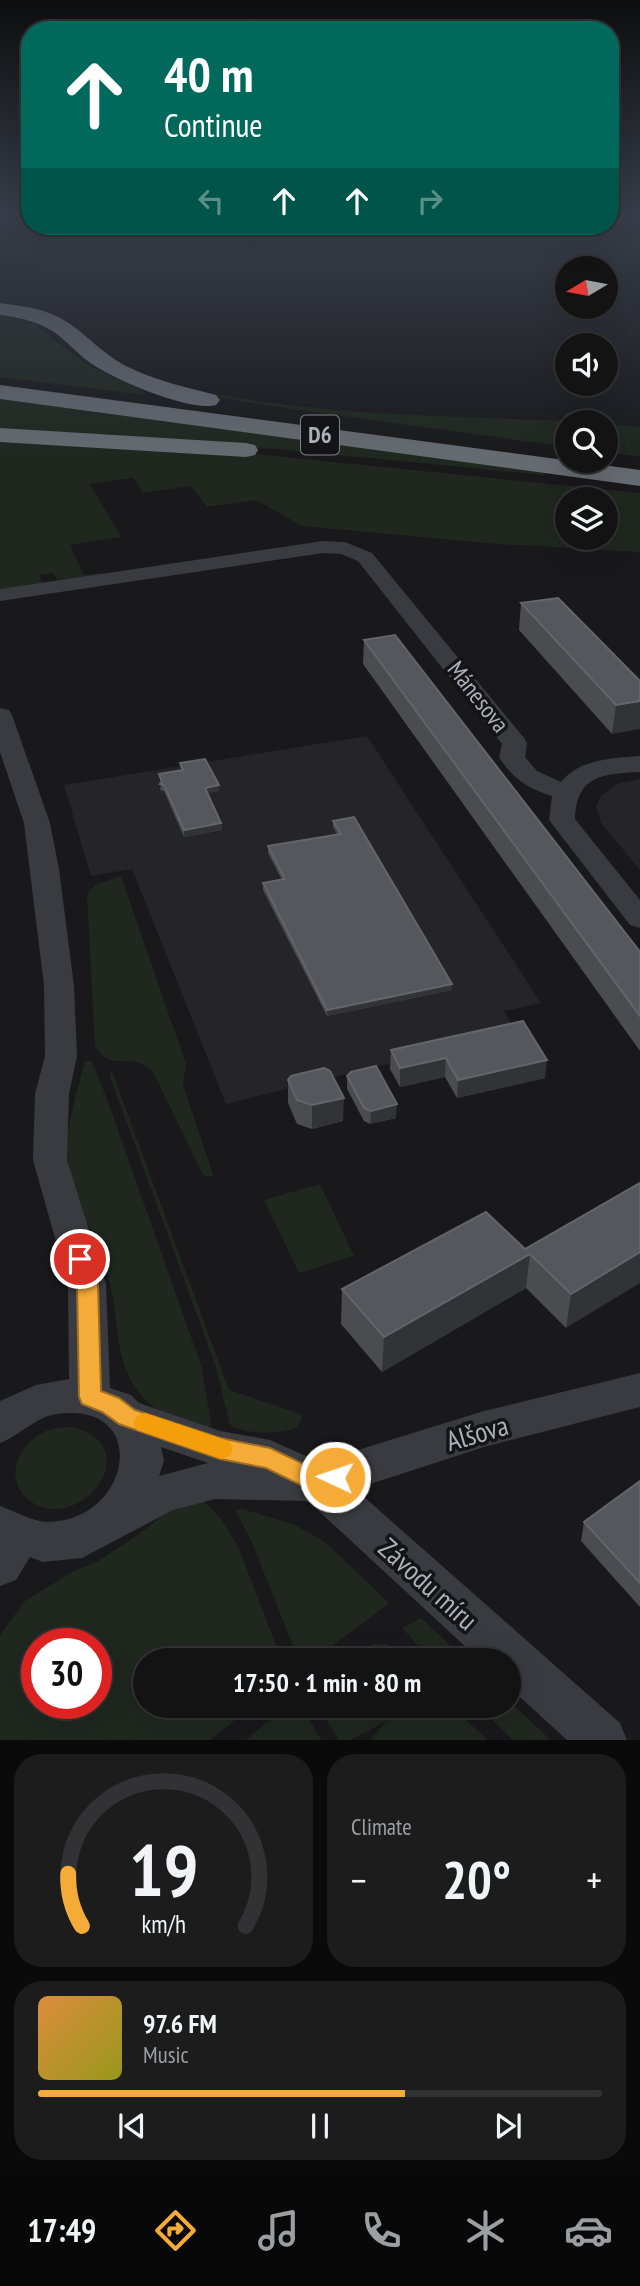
<!DOCTYPE html>
<html lang="en">
<head>
<meta charset="utf-8">
<style>
	body { margin:0; font-family:"PT Sans Narrow",sans-serif; background:#1c1c1d; color:#f1f3f6; height:100vh; display:flex; flex-direction:column; font-size:26px; white-space:nowrap }
	* { box-sizing:border-box; margin:0 }
	p { font-size:23px; color:#9d9ea0 }
	.icon { flex:none; width:38px; height:38px; fill:none; stroke:currentColor; stroke-width:2; stroke-linecap:round; stroke-linejoin:round }
	.map { position:relative; height:1740px; overflow:hidden }
	.drawer { display:flex; flex-direction:column; gap:14px; padding:14px; background:#0a0a0b; flex:1 }
	.drawer>* { flex:none }
	.hud { position:absolute; left:21px; top:21px; width:598px; height:214px; border-radius:28px; box-shadow:0 7px 28px #0002,0 0 0 2px #323234; background:#00695c; color:#fff; overflow:hidden }
	.needle { width:46px; rotate:260deg }
	.buttons { position:absolute; left:555px; top:256px; display:grid; gap:14px }
	.buttons a { display:grid; place-items:center; width:63px; height:63px; border-radius:50%; background:#131314; box-shadow:0 7px 28px #0002,0 0 0 2px #323234; font-size:35px }
	.speed { position:absolute; left:21px; top:1628px; display:flex; gap:14px; font-size:35px; font-weight:700; text-align:center }
	.speed>* { display:grid; place-content:center; width:91px; height:91px; border-radius:50%; background:#131314; box-shadow:0 7px 28px #0002,0 0 0 2px #323234; line-height:1 }
	.speed .limit { border:10px solid #d22; background:#fff; color:#111 }
	.pin { position:absolute; display:grid; place-items:center; width:60px; height:60px; color:#fff; margin:-30px; border:4px solid #fff; border-radius:50%; box-shadow:0 2px 7px #0007 }
	.me { position:absolute; width:77px; margin:-38px; rotate:273deg; stroke-linejoin:round; filter:drop-shadow(0 0 5px #0008) }
	.turn { display:flex; align-items:center; gap:24px; height:147px; padding:0 28px; font-size:32px }
	.turn .icon { width:91px; height:91px; stroke-width:2.5 }
	.turn b { display:block; font-size:49px; line-height:60px }
	.lanes { display:flex; align-items:center; height:66px; padding:0 28px; background:#0003; justify-content:center; gap:35px; direction:ltr }
	.lanes .off { opacity:.35 }
	.big { font-size:52px; font-weight:700; line-height:1.1 }
	.drawer .card { flex:1; display:flex; flex-direction:column; justify-content:center; gap:10px; min-width:0; padding:0 24px; border-radius:28px; background:#1c1c1d }
	.drawer .dial { align-items:center; gap:0 }
	.dial svg { height:182px; overflow:visible; fill:none; stroke:#323234; stroke-width:7; stroke-linecap:round; text-anchor:middle }
	.dial text { fill:#f1f3f6; stroke:none }
	.song { display:flex; align-items:center; gap:21px }
	.cover { width:84px; height:84px; border-radius:10px; background:linear-gradient(135deg,hsl(30 70% 55%),hsl(60 70% 35%)) }
	.played { height:7px; border-radius:4px; background:linear-gradient(90deg,#f5ab37 65%,#323234 65%) }
	.keys { display:flex; justify-content:space-around; direction:ltr }
	.heat { display:flex; justify-content:space-between; align-items:center; font-size:38px; direction:ltr }
	.drawer .tiles { flex:1; display:grid; gap:14px; grid-template-columns:1fr 1fr }
	.card:last-child { grid-column:span 2 }
	.trip { position:absolute; left:133px; top:1648px; width:388px; height:70px; border-radius:35px; background:#131314; box-shadow:0 7px 28px #0002,0 0 0 2px #323234; font-weight:700; line-height:70px; text-align:center }
	.tabs { display:flex; height:112px; justify-content:space-around; align-items:center; background:#080808; color:#9d9ea0 }
	.tabs .icon { width:49px; height:49px }
	.tabs .selected { color:#f5ab37 }
	.tabs b { font-size:32px; color:#f1f3f6 }
	.map>svg:first-child { display:block }
</style>
</head>
<body>
<div class="map">
<svg width="640" height="1740" viewBox="0 0 640 1740">
	<rect width="100%" height="100%" fill="#19191b"/>
	<path fill="#252528" d="M 367,736 L 541,1003 L 504,1011 L 516,1032 L 226,1104 L 132,869 L 91,876 L 64,785 Z
		M 640,779 L 640,870 L 601,823 L 596,806 L 600,797 L 617,784 Z"/>
	<path fill="#1f271f" fill-rule="evenodd" d="M 0,315 L 34,324 L 86,364 L 143,391 L 145,395 L 0,377 Z
		M 191,389 C 319,417 450,415 580,422 L 567,422 L 567,447 L 257,404 L 198,393 Z
		M 0,399 L 547,472 L 544,475 L 276,449 L 0,430 Z
		M 606,424 L 640,427 L 640,457 L 606,452 Z
		M 0,440 L 244,453 L 640,493 L 640,552 L 497,544 L 302,526 L 256,500 L 207,507 L 191,486 L 143,493 L 133,478 L 90,484 L 121,537 L 70,545 L 84,575 L 100,573 L 100,576 L 58,581 L 53,573 L 39,575 L 42,583 L 0,592 ZM 567,499 L 606,499 L 606,537 L 567,537 Z
		M 121,876 L 186,1064 L 183,1085 L 214,1177 L 203,1175 L 152,1070 C 147,1067 142,1063 136,1062 C 119,1060 105,1065 95,1046 L 87,894 L 95,885 Z
		M 85,1061 L 92,1061 L 107,1099 L 201,1365 L 213,1435 C 188,1424 157,1416 139,1393 C 115,1363 119,1322 111,1287 C 100,1239 69,1199 67,1150 C 66,1127 79,1085 85,1061 Z
		M 112,1071 L 229,1390 L 303,1415 L 298,1427 C 279,1435 248,1435 230,1425 L 216,1367 L 109,1074 Z
		M 320,1184 L 354,1256 L 299,1273 L 264,1200 Z
		M 72,1427 C 150,1446 80,1536 30,1501 C 4,1482 16,1448 40,1434 C 50,1428 61,1427 72,1427 Z
		M 200,1497 L 222,1520 L 238,1546 L 282,1661 L 145,1661 L 145,1706 L 253,1706 L 210,1740 L 0,1740 L 0,1635 L 25,1601 L 72,1572 L 100,1560 L 146,1529 L 169,1510 ZM 37,1643 L 96,1643 L 96,1703 L 37,1703 Z
		M 242,1509 L 293,1524 L 325,1542 L 389,1603 L 312,1661 L 299,1661 L 251,1540 L 235,1510 Z
		M 421,1618 L 467,1661 L 432,1661 L 402,1628 Z
		M 374,1644 L 386,1644 L 405,1661 L 348,1661 L 365,1648 Z
		M 509,1701 L 551,1740 L 513,1740 L 478,1706 L 509,1706 Z
		M 286,1706 L 302,1706 L 321,1740 L 246,1740 Z
		M 318,1706 L 451,1706 L 488,1740 L 370,1740 L 388,1720 L 351,1740 L 339,1740 Z"/>
	<g fill="none" stroke-linecap="round" stroke-linejoin="round">
		<path fill="#3a3b40" fill-rule="evenodd" d="M 323,541 L 345,542 L 372,553 L 524,738 L 527,743 L 525,757 L 537,771 L 561,782 C 579,759 613,758 640,756 L 640,772 C 602,774 577,775 575,819 L 640,900 L 640,928 L 630,925 L 549,820 L 552,796 C 528,789 513,779 499,757 L 502,744 L 358,561 L 341,554 L 323,553 L 0,601 L 0,589 Z
			M 0,708 L 9,710 L 12,715 L 50,823 L 59,869 L 74,986 L 77,1056 L 69,1094 L 67,1160 L 106,1284 L 110,1388 L 131,1395 L 139,1403 L 220,1431 L 270,1440 L 319,1462 L 484,1411 L 640,1373 L 640,1407 L 484,1447 L 355,1489 L 620,1723 L 627,1740 L 567,1740 L 509,1687 L 509,1661 L 481,1661 L 308,1501 L 215,1499 L 173,1510 L 82,1558 L 43,1562 L 30,1557 L 16,1580 L 0,1586 L 0,1506 C 14,1511 32,1521 46,1522 C 132,1523 152,1400 57,1414 C 35,1417 21,1435 0,1443 L 0,1401 L 36,1385 L 69,1379 L 68,1284 L 33,1160 L 35,1094 L 45,1056 L 44,986 L 24,823 L 0,752 ZM 161,1447 L 208,1463 L 159,1476 L 164,1461 Z"/>
		<path fill="#666a71" fill-rule="evenodd" d="M 0,303 C 23,306 48,309 67,322 C 87,335 102,353 124,365 C 153,380 185,387 216,395 L 220,400 L 216,405 C 189,412 112,379 89,362 C 75,352 63,336 47,328 C 32,320 16,317 0,315 Z
			M 0,385 L 640,470 L 640,486 L 0,399 Z
			M 0,428 L 246,443 L 255,445 L 258,450 L 255,455 L 246,457 L 0,442 Z"/>
	</g>
	<path fill="#4a4c50" d="M 521,603 L 640,681 L 612,734 L 519,630 Z
		M 364,640 L 640,952 L 640,1051 L 363,664 Z
		M 180,763 L 219,791 L 207,793 L 221,823 L 222,830 L 184,837 L 164,791 L 160,790 L 161,784 L 159,774 L 181,770 Z
		M 333,821 L 452,990 L 327,1016 L 263,890 L 263,883 L 282,880 L 268,853 L 268,846 L 337,834 L 333,827 Z
		M 523,1021 L 545,1078 L 457,1098 L 445,1077 L 400,1087 L 390,1069 L 391,1050 Z
		M 347,1076 L 396,1118 L 370,1124 L 364,1121 L 347,1089 Z
		M 288,1080 L 343,1121 L 312,1129 L 297,1124 L 288,1103 Z
		M 640,1183 L 566,1328 L 526,1288 L 382,1372 L 341,1324 L 342,1289 L 525,1249 Z
		M 640,1481 L 640,1607 L 581,1541 L 584,1522 Z"/>
	<path fill="#323336" d="M 640,701 L 640,729 L 612,734 L 616,705 Z
		M 219,785 L 219,791 L 205,794 L 205,788 Z
		M 221,823 L 222,830 L 184,837 L 184,830 Z
		M 452,984 L 452,990 L 327,1016 L 327,1010 Z
		M 446,1058 L 445,1077 L 400,1087 L 400,1068 Z
		M 547,1060 L 545,1078 L 457,1098 L 458,1080 Z
		M 344,1098 L 343,1121 L 312,1129 L 312,1105 Z
		M 397,1104 L 396,1118 L 370,1124 L 371,1111 Z
		M 640,1252 L 640,1283 L 566,1328 L 571,1294 Z
		M 530,1254 L 526,1288 L 382,1372 L 384,1337 Z"/>
	<path fill="#55575c" stroke="#62656a" stroke-width="2" d="M 558,598 L 640,681 L 640,701 L 616,705 L 521,603 Z
		M 395,635 L 640,952 L 640,1016 L 364,640 Z
		M 205,759 L 219,785 L 205,788 L 221,823 L 184,830 L 164,785 L 160,784 L 162,782 L 159,774 L 183,770 L 180,763 Z
		M 354,817 L 452,984 L 327,1010 L 263,883 L 285,879 L 268,846 L 341,834 L 333,821 Z
		M 523,1021 L 547,1060 L 458,1080 L 446,1058 L 400,1068 L 391,1050 Z
		M 376,1066 L 397,1104 L 371,1111 L 364,1108 L 347,1076 L 351,1072 Z
		M 324,1068 L 330,1071 L 344,1098 L 312,1105 L 297,1100 L 288,1080 L 291,1076 Z
		M 640,1183 L 640,1252 L 571,1294 L 530,1254 L 384,1337 L 342,1289 L 486,1212 L 525,1249 Z
		M 640,1481 L 640,1583 L 584,1522 Z"/>
	<linearGradient id="sky" x2="0" y2="1"><stop stop-color="#0e0e0f"/><stop offset="0.47" stop-color="#383e4a"/><stop offset="1" stop-color="#383e4a" stop-opacity="0"/></linearGradient>
	<rect width="640" height="458" fill="url(#sky)"/>
	<path fill="#f5ab37" stroke="#9f6f24" stroke-width="2" d="M 80,1251 L 87,1253 L 98,1284 L 101,1391 L 119,1398 L 135,1410 L 220,1438 L 270,1448 L 318,1471 L 335,1466 L 344,1469 L 347,1477 L 344,1484 L 317,1493 L 266,1468 L 220,1459 L 119,1424 L 102,1412 L 82,1404 L 79,1397 L 77,1284 L 69,1259 L 72,1253 Z"/>
	<path fill="#f59e0b" d="M 145,1413 L 229,1441 L 233,1449 L 229,1456 L 221,1459 L 137,1430 L 133,1423 L 137,1416 Z"/>
	<g text-anchor="middle" stroke-width="7" stroke-linejoin="round" paint-order="stroke">
		<rect fill="#141416" stroke="#7e828a" stroke-width="2" x="301" y="415.5" width="38" height="39" rx="5"/>
		<g font-size="23" font-weight="bold" fill="#abb1bb">
			<text x="320" y="443">D6</text>
		</g>
		<g font-size="24" fill="#abb1bb" stroke="#141416">
			<text transform="translate(478 697) rotate(52)" y="8">Mánesova</text>
		</g>
		<g font-size="28" fill="#abb1bb" stroke="#141416">
			<text transform="translate(477 1433) rotate(-16)" y="10">Alšova</text>
			<text transform="translate(428 1584) rotate(42)" y="10">Závodu míru</text>
		</g>
	</g>
</svg>
<div class="buttons">
<a><svg class="needle" viewBox="-14 -14 28 28"><path d="M0-13l5 13h-10z" fill="#e53935"/><path d="M0 13l5-13h-10z" fill="#9d9ea0"/></svg></a>
<a><svg class="icon" aria-label="sound" viewBox="0 0 24 24"><path d="M4 9h4l5-4v14l-5-4H4zM17 9q2 3 0 6"/></svg></a>
<a><svg class="icon" aria-label="search" viewBox="0 0 24 24"><circle cx="10" cy="10" r="6"/><path d="M15 15l6 6"/></svg></a>
<a><svg class="icon" aria-label="layers" viewBox="0 0 24 24"><path d="M12 4l9 5-9 5-9-5zM3 14l9 5 9-5"/></svg></a>
</div>
<div class="speed"><div class="limit">30</div></div>
<div class="pin" style="left:80px;top:1259px;background:#d93025"><svg class="icon" aria-label="arrive" viewBox="0 0 24 24"><path d="M6 21V4h12l-3 4 3 4H6"/></svg></div>
<svg class="me" style="left:335px;top:1477px" viewBox="-20 -20 40 40"><circle r="17" fill="#f5ab37" stroke="#fff" stroke-width="3"/><path d="M0-11L8 9 0 5-8 9z" fill="#fff"/></svg>
<div class="trip">17:50 · 1 min · 80 m</div>
<div class="hud">
<div class="turn"><svg class="icon" aria-label="ahead" viewBox="0 0 24 24"><path d="M12 20V5M6 11l6-6 6 6"/></svg><div><b>40 m</b>Continue</div></div>
<div class="lanes"><svg class="icon off" aria-label="left" viewBox="0 0 24 24"><path d="M17 20v-9H6M10 6l-5 5 5 5"/></svg><svg class="icon" aria-label="ahead" viewBox="0 0 24 24"><path d="M12 20V5M6 11l6-6 6 6"/></svg><svg class="icon" aria-label="ahead" viewBox="0 0 24 24"><path d="M12 20V5M6 11l6-6 6 6"/></svg><svg class="icon off" aria-label="right" viewBox="0 0 24 24"><path d="M7 20v-9h11M14 6l5 5-5 5"/></svg></div>
</div>
</div>
<section class="drawer">
<div class="tiles">
<div class="card dial"><svg viewBox="0 0 100 80">
<path d="M14 69A42 42 0 1 1 86 69"/>
<path d="M14 69A42 42 0 0 1 8 46" stroke="#f5ab37"/>
<text x="50" y="56" font-size="32" font-weight="700">19</text>
<text x="50" y="72" font-size="11">km/h</text>
</svg></div>
<div class="card"><p>Climate</p>
<div class="heat"><a>−</a><b class="big">20°</b><a>+</a></div>
</div>
<div class="card">
<div class="song"><i class="cover"></i><div><b>97.6 FM</b><p>Music</p></div></div>
<div class="played"></div>
<div class="keys"><svg class="icon" aria-label="previous" viewBox="0 0 24 24"><path d="M18 5L8 12l10 7zM5 5v14"/></svg><svg class="icon" aria-label="pause" viewBox="0 0 24 24"><path d="M8 5v14M16 5v14"/></svg><svg class="icon" aria-label="next" viewBox="0 0 24 24"><path d="M6 5l10 7-10 7zM19 5v14"/></svg></div>
</div>
</div>
</section>
<nav class="tabs">
<b>17:49</b>
<svg class="icon selected" aria-label="directions" viewBox="0 0 24 24"><path d="M12 3l9 9-9 9-9-9zM9 14v-3h6M13 9l2 2-2 2"/></svg>
<svg class="icon" aria-label="music" viewBox="0 0 24 24"><path d="M9 18V5l10-2v13"/><circle cx="6" cy="18" r="3"/><circle cx="16" cy="16" r="3"/></svg>
<svg class="icon" aria-label="phone" viewBox="0 0 24 24"><path d="M5 4h4l2 5-3 2q2 4 5 5l2-3 5 2v4C11 20 4 13 5 4z"/></svg>
<svg class="icon" aria-label="climate" viewBox="0 0 24 24"><path d="M12 3v18M4 7l16 10M4 17L20 7"/></svg>
<svg class="icon" aria-label="car" viewBox="0 0 24 24"><path d="M5 17H2v-5l4-1 3-4h7l3 4 3 1v5h-3M9 17h6M6 11h13"/><circle cx="7" cy="17" r="2"/><circle cx="17" cy="17" r="2"/></svg>
</nav>
</body>
</html>
